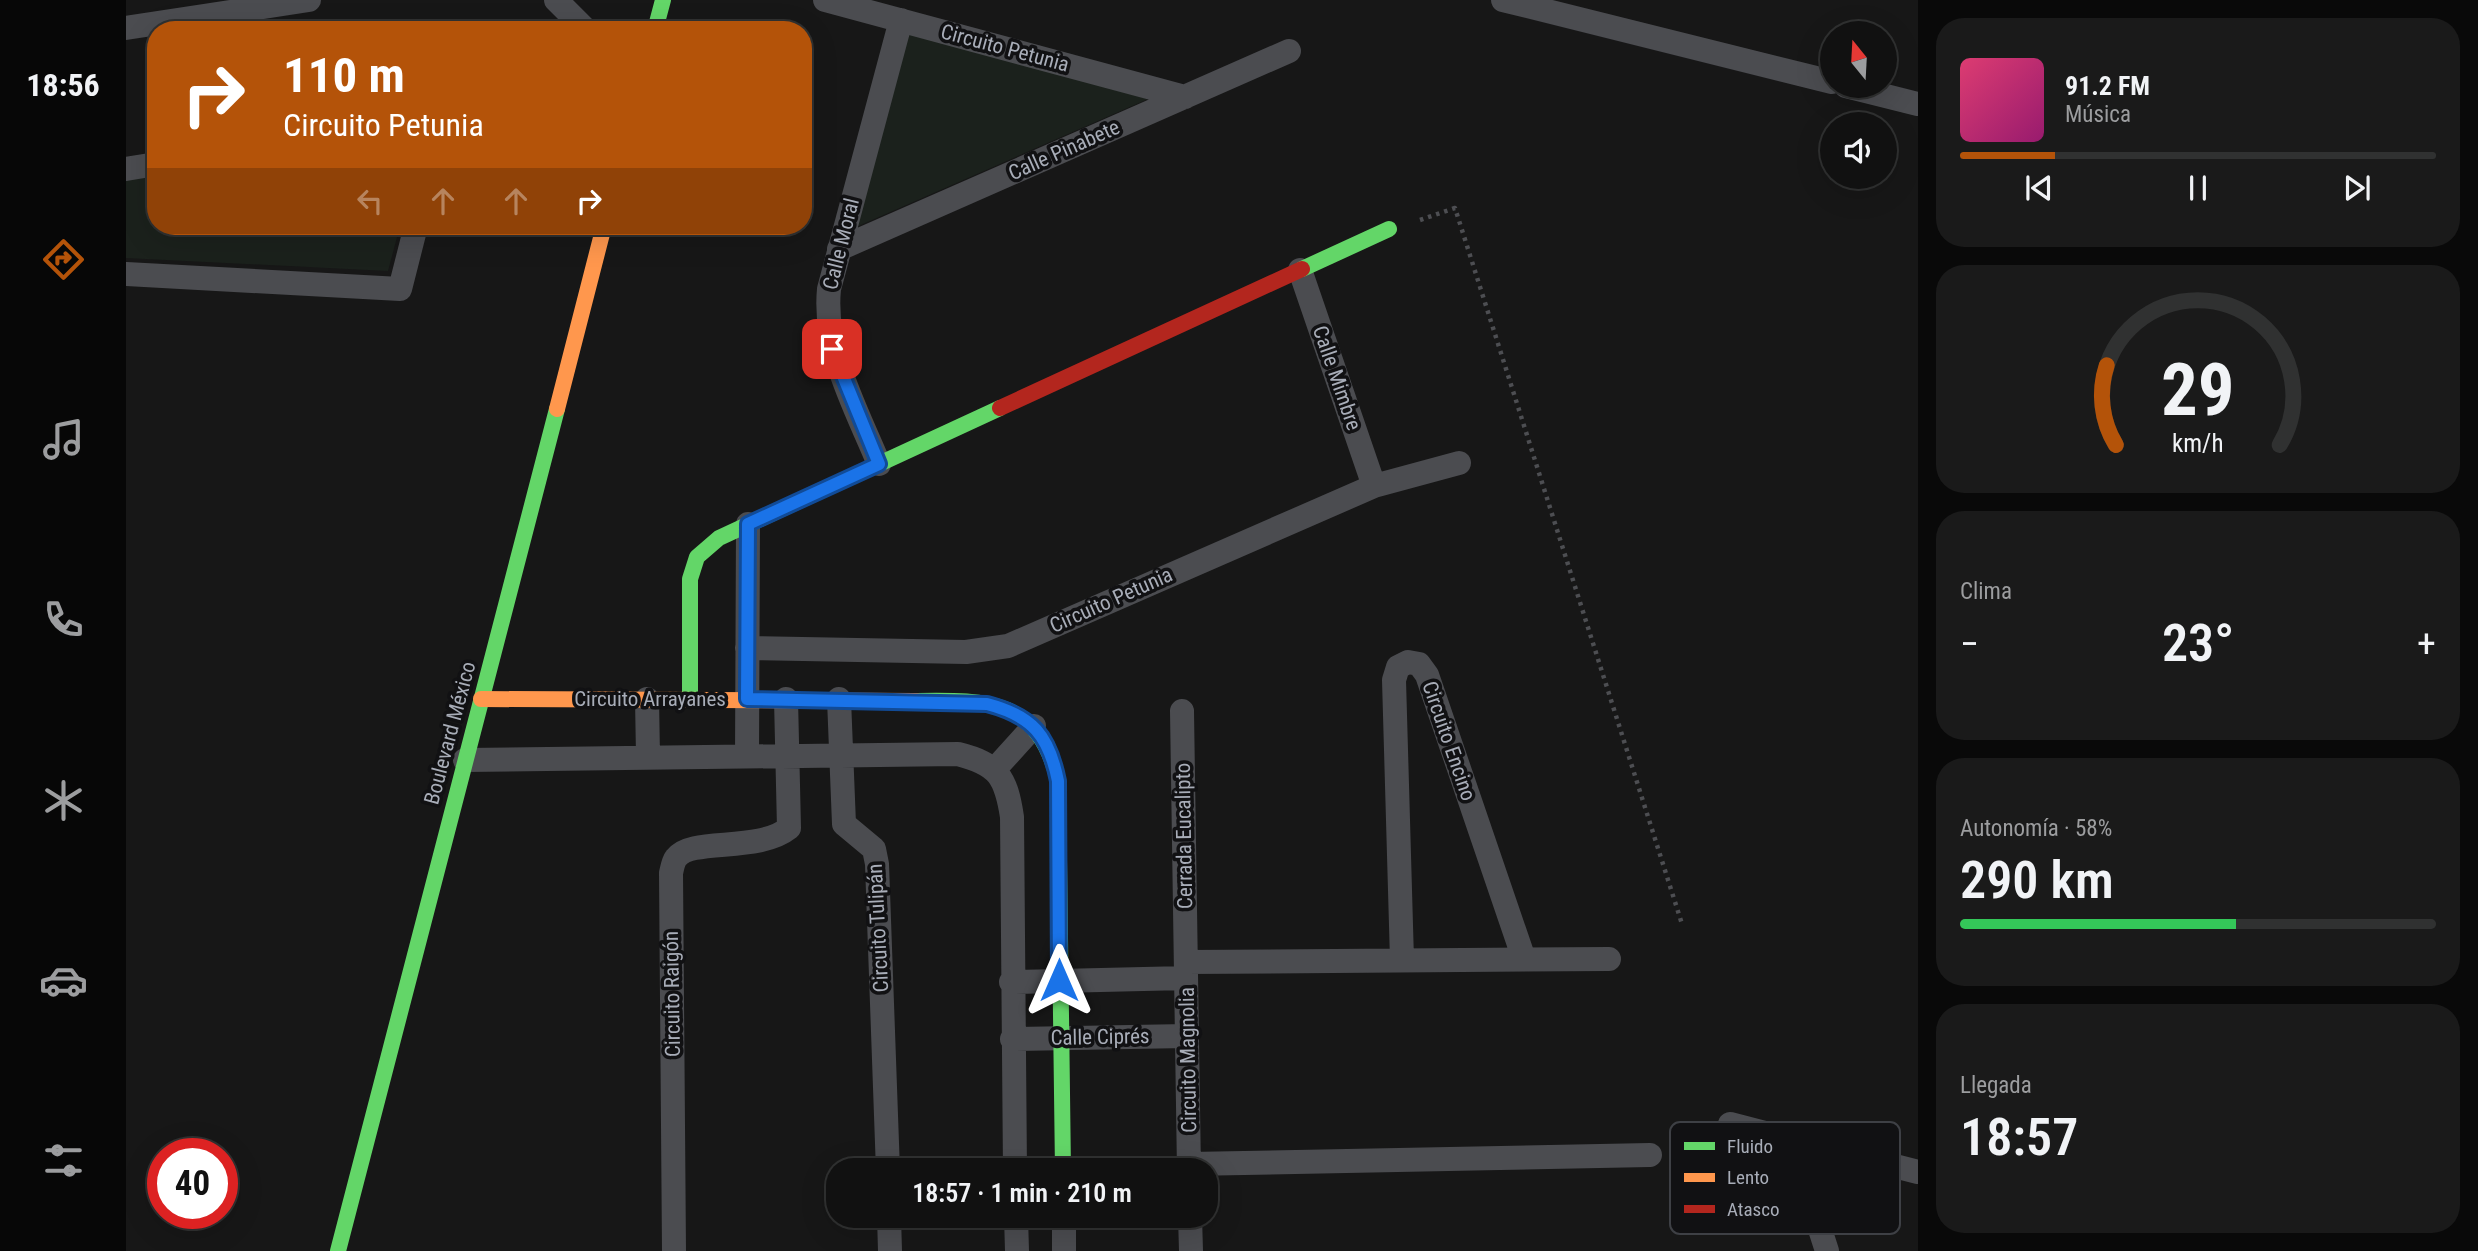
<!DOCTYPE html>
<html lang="es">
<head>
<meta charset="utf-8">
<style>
	body { margin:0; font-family:"Roboto Condensed",sans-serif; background:#1a1a1a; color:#f1f3f6; height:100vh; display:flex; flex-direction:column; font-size:26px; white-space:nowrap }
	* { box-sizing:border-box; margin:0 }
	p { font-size:23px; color:#9c9d9f }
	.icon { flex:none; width:38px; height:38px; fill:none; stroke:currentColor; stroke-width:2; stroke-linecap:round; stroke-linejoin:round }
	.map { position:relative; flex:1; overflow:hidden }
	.side { display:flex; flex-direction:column; gap:18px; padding:18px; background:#090909; width:560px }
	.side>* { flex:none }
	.banner { position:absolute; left:21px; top:21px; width:665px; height:214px; border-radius:28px; box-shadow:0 7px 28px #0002,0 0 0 2px #303131; background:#b45309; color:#fff; overflow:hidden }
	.needle { width:46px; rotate:342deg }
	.buttons { position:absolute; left:1694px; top:21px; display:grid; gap:14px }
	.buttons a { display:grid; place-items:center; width:77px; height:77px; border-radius:50%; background:#111; box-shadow:0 7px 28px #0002,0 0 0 2px #303131; font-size:35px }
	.speed { position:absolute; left:21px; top:1138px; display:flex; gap:14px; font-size:35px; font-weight:700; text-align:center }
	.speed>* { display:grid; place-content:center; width:91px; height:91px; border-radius:50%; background:#111; box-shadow:0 7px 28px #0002,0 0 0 2px #303131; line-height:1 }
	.speed .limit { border:10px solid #d22; background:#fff; color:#111 }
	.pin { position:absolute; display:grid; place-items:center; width:60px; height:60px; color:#fff; margin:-30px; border-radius:14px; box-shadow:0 4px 10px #0006 }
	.me { position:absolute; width:77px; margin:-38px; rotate:0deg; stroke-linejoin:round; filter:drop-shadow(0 0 5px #0008) }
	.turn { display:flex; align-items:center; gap:24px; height:147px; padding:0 21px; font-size:32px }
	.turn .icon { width:91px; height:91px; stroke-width:2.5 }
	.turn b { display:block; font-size:49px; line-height:60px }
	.lanes { display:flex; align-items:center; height:66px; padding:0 21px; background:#0003; justify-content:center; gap:35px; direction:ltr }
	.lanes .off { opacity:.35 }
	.big { font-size:52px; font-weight:600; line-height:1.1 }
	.side .tile { flex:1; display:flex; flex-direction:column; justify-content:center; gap:10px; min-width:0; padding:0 24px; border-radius:28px; background:#1a1a1a }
	.side .dial { align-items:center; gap:0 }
	.dial svg { height:182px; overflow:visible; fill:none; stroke:#303131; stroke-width:7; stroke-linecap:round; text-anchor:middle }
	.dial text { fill:#f1f3f6; stroke:none }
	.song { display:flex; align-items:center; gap:21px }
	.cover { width:84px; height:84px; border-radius:10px; background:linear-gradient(135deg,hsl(340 70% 55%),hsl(320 70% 35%)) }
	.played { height:7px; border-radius:4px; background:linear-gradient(90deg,#b45309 20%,#303131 20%) }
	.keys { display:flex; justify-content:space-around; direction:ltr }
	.heat { display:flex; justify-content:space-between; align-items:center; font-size:38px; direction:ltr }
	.charge { height:10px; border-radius:5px; background:linear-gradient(90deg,#34c759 58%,#303131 0) }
	.trip { position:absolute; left:700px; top:1158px; width:392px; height:70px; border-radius:28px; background:#111; box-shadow:0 7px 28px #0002,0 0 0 2px #303131; font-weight:600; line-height:70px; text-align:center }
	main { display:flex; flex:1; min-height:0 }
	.menu { display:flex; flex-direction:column; width:126px; justify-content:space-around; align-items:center; background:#070707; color:#9c9d9f }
	.menu .icon { width:49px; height:49px }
	.menu .active { color:#b45309 }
	.menu b { font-size:32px; color:#f1f3f6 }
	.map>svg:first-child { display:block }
</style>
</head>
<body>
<main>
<nav class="menu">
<b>18:56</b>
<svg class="icon active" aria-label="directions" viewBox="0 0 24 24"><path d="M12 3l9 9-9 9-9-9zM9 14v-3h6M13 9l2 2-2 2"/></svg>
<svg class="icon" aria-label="music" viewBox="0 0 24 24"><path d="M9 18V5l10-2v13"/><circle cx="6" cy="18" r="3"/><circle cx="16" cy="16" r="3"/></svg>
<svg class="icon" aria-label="phone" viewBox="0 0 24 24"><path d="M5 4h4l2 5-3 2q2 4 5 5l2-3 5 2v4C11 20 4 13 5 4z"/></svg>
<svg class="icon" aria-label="climate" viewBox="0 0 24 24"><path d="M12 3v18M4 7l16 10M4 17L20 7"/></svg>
<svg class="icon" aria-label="car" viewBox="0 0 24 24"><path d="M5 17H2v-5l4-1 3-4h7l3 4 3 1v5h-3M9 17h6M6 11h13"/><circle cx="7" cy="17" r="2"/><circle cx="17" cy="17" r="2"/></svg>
<svg class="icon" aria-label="filters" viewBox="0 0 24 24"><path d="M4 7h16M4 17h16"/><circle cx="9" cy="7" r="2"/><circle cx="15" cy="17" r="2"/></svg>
</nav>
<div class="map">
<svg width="1792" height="1251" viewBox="0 0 1792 1251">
	<rect width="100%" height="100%" fill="#171717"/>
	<path fill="#1b211c" d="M 780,32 L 1022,99 L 730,227 Z
		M 30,176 L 30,226 L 274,226 L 262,271 L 0,258 L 0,180 Z"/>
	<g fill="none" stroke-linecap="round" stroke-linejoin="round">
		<path stroke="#4d4e52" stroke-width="4.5" stroke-dasharray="3.5 5" stroke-linecap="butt" d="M 1294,220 L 1329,208 L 1556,924"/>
		<path stroke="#4b4c50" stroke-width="24" d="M 430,0 L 460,30
			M 699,0 L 1059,97
			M 1377,0 L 1706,82
			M 0,28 L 183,0
			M 1720,86 L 1792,104
			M 0,169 L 30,164
			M 713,249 L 1163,51
			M 1174,270 L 1248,486
			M 0,274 L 274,289 L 290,226
			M 753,464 C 730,408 697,350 703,289 L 775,20
			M 621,648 L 840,652 L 882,646 L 1248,486 L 1333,463
			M 521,699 L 522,756
			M 713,699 L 718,824 L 748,849 L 751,864 L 762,1171
			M 1056,711 L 1063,1171
			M 621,756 L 622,524
			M 339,760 L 832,754 C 872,764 880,777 886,817 L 889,1171
			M 869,769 L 908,726
			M 1276,960 L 1268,680 L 1272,667 L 1282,662 L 1293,664 L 1301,675 L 1398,959
			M 1060,962 L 1483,959
			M 885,982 L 1060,978
			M 886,1039 L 1061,1036
			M 1604,1124 L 1792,1172
			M 1665,1139 L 1701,1251
			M 1063,1164 L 1524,1155
			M 763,1216 L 764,1251
			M 890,1216 L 891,1251
			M 938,1216 L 938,1251
			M 1064,1216 L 1065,1251
			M 548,1251 L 545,873 C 546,869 547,862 550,858 C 565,837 632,853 663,828 L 660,699"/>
		<path stroke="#63d668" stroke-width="16" d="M 529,30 L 537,0
			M 1176,269 L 1263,229
			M 564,698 L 564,579 L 571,557 L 593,538 L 874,408
			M 790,701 C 862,700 913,699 932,781 L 937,1171
			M 212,1251 L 431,409"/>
		<path stroke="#ff974d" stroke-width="16" d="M 431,409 L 478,226
			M 355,699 L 790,701"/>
		<path stroke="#b3261e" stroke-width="16" d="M 874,408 L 1176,269"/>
	</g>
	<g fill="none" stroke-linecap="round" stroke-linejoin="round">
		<defs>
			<path id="route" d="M 706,349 L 753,464 L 622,524 L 621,699 L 861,704 C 907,716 923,736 932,781 L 933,980"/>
		</defs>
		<use href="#route" stroke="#114b97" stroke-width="18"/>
		<use href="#route" stroke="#1a73e8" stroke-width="12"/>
	</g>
	<g text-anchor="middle" stroke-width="7" stroke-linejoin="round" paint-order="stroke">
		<g font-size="21" fill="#a8adb8" stroke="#111113">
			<text transform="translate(879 48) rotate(15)" y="7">Circuito Petunia</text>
			<text transform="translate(938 150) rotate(-24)" y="7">Calle Pinabete</text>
			<text transform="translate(715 244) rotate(-76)" y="7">Calle Moral</text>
			<text transform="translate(1211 378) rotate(71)" y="7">Calle Mimbre</text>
			<text transform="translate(985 600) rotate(-24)" y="7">Circuito Petunia</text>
			<text x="524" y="706">Circuito Arrayanes</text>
			<text transform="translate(324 733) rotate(-75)" y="7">Boulevard México</text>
			<text transform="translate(1323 741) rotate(71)" y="7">Circuito Encino</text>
			<text transform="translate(1058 836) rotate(-91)" y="7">Cerrada Eucalipto</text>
			<text transform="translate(752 928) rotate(-93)" y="7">Circuito Tulipán</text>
			<text transform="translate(546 994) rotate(-91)" y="7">Circuito Raigón</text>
			<text transform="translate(974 1037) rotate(-1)" y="7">Calle Ciprés</text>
			<text transform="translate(1062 1060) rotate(-91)" y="7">Circuito Magnolia</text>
		</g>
	</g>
	<rect x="1544" y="1122" width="230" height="112" rx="10" fill="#111113" stroke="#3e4045" stroke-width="2"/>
	<rect x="1558" y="1142" width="31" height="8" fill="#63d668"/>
	<rect x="1558" y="1173" width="31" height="9" fill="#ff974d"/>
	<rect x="1558" y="1205" width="31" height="8" fill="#b3261e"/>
	<g font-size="19" fill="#a8adb8">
		<text x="1601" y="1153">Fluido</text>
		<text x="1601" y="1184">Lento</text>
		<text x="1601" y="1216">Atasco</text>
	</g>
</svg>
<div class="buttons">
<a><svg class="needle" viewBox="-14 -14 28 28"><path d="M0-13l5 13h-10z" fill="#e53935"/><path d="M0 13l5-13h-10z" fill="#9c9d9f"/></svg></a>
<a><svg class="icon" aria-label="sound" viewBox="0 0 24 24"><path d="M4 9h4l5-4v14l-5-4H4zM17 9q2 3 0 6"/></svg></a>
</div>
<div class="speed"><div class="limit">40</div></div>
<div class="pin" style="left:706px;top:349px;background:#d93025"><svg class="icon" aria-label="arrive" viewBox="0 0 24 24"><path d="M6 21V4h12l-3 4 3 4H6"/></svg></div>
<svg class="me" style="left:933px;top:980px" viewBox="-20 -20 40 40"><path d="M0-17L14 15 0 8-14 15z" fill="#1a73e8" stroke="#fff" stroke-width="4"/></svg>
<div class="trip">18:57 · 1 min · 210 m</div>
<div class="banner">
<div class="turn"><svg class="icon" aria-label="right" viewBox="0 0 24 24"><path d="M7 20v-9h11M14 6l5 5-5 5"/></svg><div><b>110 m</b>Circuito Petunia</div></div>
<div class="lanes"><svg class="icon off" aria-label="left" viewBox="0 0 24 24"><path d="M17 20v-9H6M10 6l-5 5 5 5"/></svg><svg class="icon off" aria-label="ahead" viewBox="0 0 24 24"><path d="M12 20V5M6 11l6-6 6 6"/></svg><svg class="icon off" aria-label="ahead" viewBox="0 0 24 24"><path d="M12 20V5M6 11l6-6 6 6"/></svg><svg class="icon" aria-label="right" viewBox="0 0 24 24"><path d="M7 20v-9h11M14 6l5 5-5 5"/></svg></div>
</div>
</div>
<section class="side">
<div class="tile">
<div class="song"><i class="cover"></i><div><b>91.2 FM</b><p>Música</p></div></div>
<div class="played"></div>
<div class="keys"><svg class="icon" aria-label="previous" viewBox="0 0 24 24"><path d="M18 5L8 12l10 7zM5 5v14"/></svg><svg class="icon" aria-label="pause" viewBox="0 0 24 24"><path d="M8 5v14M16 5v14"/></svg><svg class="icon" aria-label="next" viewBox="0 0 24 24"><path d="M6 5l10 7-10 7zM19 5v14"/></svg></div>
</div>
<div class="tile dial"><svg viewBox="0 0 100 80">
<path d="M14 69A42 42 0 1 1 86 69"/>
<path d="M14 69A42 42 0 0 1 10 34" stroke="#b45309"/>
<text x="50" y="56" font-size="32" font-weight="700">29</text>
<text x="50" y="72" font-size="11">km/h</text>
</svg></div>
<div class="tile"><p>Clima</p>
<div class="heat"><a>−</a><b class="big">23°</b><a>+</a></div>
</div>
<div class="tile"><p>Autonomía · 58%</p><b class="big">290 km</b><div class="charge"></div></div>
<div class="tile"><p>Llegada</p><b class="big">18:57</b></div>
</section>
</main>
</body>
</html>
